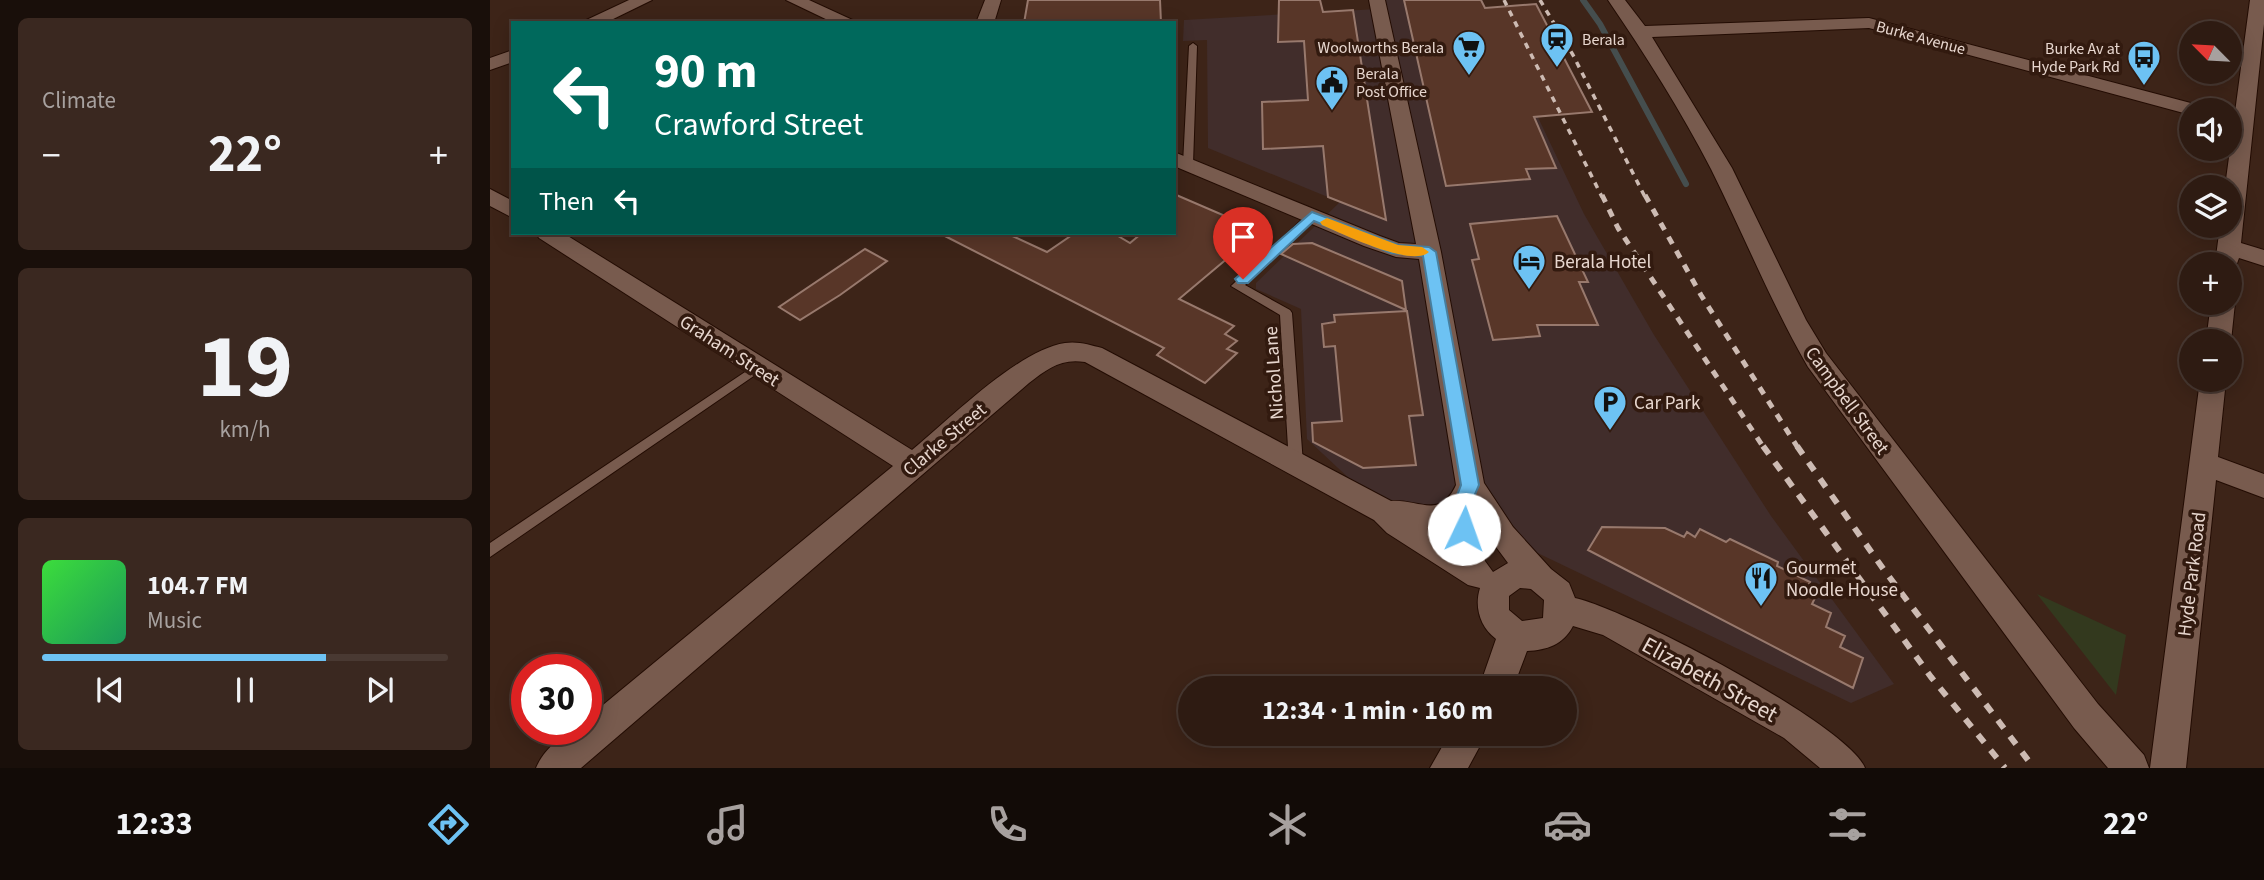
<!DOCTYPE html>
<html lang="en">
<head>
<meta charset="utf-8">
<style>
	body { margin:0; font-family:"Source Sans 3",sans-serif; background:#3a2820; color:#f1f3f6; height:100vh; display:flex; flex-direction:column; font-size:26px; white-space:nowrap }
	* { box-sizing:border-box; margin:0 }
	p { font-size:23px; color:#a7a19f }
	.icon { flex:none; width:38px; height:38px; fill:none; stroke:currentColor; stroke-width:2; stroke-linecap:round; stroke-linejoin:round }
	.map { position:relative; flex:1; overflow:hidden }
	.sheet { display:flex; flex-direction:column; gap:18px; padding:18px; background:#190f0a; width:490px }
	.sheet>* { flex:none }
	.top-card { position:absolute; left:21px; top:21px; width:665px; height:214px; border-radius:0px; box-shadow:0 4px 18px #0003,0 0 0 2px #493932; background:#00695c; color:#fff; overflow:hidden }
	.needle { width:46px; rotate:294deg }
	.buttons { position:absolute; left:1689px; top:21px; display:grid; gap:14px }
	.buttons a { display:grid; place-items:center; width:63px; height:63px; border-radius:50%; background:#2e1b12; box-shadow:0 4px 18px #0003,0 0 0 2px #493932; font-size:35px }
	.speed { position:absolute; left:21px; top:654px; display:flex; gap:14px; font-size:35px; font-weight:700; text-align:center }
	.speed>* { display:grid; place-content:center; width:91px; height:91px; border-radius:50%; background:#2e1b12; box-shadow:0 4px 18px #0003,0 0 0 2px #493932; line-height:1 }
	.speed .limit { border:10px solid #d22; background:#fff; color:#111 }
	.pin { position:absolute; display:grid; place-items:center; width:60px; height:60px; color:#fff; margin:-72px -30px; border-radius:50% 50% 50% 0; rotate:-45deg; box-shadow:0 0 7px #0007 }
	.pin .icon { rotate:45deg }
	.me { position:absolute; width:77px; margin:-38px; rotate:3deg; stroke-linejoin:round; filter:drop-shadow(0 0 5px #0008) }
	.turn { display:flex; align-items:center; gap:24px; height:147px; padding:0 28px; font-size:32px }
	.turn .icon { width:91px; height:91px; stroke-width:2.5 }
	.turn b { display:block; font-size:49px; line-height:60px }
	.then { display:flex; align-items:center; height:66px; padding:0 28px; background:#0003; gap:14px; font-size:26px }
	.big { font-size:52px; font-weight:700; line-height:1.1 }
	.sheet .widget { flex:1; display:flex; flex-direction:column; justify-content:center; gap:10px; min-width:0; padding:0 24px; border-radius:10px; background:#3a2820 }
	.sheet .dial { align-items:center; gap:0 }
	.dial b { font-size:91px; line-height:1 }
	.song { display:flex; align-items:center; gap:21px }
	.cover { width:84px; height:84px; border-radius:10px; background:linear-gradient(135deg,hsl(120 70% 55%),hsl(150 70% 35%)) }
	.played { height:7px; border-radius:4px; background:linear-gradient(90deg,#6dc2f3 70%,#493932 70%) }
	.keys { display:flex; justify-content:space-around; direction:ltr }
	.heat { display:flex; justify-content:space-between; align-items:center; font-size:38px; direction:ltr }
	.trip { position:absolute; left:688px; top:676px; width:399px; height:70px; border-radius:35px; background:#2e1b12; box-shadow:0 4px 18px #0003,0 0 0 2px #493932; font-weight:700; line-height:70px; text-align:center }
	.tabs { display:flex; height:112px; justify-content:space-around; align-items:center; background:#120b07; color:#a7a19f }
	.tabs .icon { width:49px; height:49px }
	.tabs .on { color:#6dc2f3 }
	.tabs b { font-size:32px; color:#f1f3f6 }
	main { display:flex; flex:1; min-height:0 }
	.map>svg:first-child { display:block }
</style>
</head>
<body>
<main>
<section class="sheet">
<div class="widget"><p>Climate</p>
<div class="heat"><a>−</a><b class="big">22°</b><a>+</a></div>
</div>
<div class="widget dial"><b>19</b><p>km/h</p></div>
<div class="widget">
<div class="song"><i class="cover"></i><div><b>104.7 FM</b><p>Music</p></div></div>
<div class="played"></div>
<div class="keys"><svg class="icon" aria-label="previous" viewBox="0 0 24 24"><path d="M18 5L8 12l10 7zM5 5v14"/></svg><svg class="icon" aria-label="pause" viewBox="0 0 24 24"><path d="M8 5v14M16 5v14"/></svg><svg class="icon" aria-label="next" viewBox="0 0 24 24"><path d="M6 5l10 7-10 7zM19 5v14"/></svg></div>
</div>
</section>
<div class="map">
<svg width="1774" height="768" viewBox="0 0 1774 768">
	<rect width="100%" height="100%" fill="#3d2418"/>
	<path fill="#412d2b" d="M 887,0 L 992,0 L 1094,214 L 1164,335 L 1281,516 L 1404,684 L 1361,703 L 1012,536 L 949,519 L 894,511 L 817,439 L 811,309 L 766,289 L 766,283 L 850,202 L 718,148 L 717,40 L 693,41 L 694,20 L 888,9 Z"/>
	<path fill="#33391e" d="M 1547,594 L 1636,635 L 1626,695 Z"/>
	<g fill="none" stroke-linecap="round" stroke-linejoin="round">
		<path stroke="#454e4e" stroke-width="6" d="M 1093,0 L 1110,24 L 1196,184"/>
	</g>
	<path fill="#583628" stroke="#98796d" stroke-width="2" d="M 538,0 L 670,0 L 671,23 L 534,23 Z
		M 789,0 L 830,0 L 833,12 L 863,10 L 896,220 L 838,197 L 833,146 L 773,149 L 772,102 L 818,100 L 814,41 L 788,42 Z
		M 914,0 L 991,0 L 995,8 L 1046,4 L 1102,112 L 1044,117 L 1066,168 L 1036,169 L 1040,179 L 956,186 Z
		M 684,194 L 770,231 L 689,299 L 744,326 L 735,334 L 747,341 L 737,349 L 747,353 L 715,383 L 667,355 L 674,348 L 449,233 L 516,233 L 557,252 L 585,233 L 623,233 L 640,243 L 652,233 L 684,233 Z
		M 1067,216 L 1098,282 L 1089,282 L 1108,325 L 1047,325 L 1050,336 L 1003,340 L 982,260 L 989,259 L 980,224 Z
		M 822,243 L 912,281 L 916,310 L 791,254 L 803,244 Z
		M 375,249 L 397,261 L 350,295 L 310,320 L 289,307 Z
		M 917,311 L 933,415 L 919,416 L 926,465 L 873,468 L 823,442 L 822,423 L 852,421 L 845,346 L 834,347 L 832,324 L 845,322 L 844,315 Z
		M 1112,527 L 1175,528 L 1194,537 L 1197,532 L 1205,537 L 1210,529 L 1236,542 L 1240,539 L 1288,562 L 1287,566 L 1320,582 L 1316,591 L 1326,596 L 1322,604 L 1341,613 L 1336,627 L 1355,636 L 1350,647 L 1373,658 L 1363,688 L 1098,550 Z"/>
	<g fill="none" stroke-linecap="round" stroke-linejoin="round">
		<defs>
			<path id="service" d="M 703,43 L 707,46 L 703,164 L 698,167 L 693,164 L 699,46 Z
				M 822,213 L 826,214 L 826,218 L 755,285 L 800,310 L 802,313 L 813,464 L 811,468 L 806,469 L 801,468 L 799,464 L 790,315 L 741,286 L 818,214 Z
				M 267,364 L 273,368 L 271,371 L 0,557 L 0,543 Z"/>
			<path id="minor" d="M 139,0 L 162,0 L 115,23 L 90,23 Z
				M 296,0 L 319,0 L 369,23 L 344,23 Z
				M 495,0 L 511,0 L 504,23 L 486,23 Z
				M 879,0 L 895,0 L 951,252 L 994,483 L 1023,527 L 1061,569 L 1079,583 L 1085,598 C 1136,609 1357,724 1375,768 L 1330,768 L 1294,738 L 1113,635 L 1083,626 C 1073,645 1057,650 1037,651 L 1023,688 L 989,688 L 1006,639 C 990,627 984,607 990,588 L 978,585 L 897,533 L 884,520 L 595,362 C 571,358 557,369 539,383 L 91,768 L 46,768 C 54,749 75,730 96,730 L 96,719 L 403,466 L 49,238 L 46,233 L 73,233 L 422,450 C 460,419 528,350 575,343 C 588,341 600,345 612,348 L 901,501 C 929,499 950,520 966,485 L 929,259 L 906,257 L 874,246 L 684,166 L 684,152 L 890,236 L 909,243 L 926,244 ZM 989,524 L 1018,563 L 1003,572 L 995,561 ZM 959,527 L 962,541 L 943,530 ZM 1030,588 L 1041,589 L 1054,600 L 1053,618 L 1032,621 L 1019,610 L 1019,596 Z
				M 1118,0 L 1135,0 L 1155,26 L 1379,18 L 1712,106 L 1715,110 L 1701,110 L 1701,115 L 1379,28 L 1162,37 L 1242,168 L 1316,320 L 1336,353 L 1608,704 L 1654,755 L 1659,768 L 1618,768 L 1584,728 L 1318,367 C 1281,303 1254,235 1221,169 C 1191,111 1155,54 1118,0 Z
				M 1760,0 L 1774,0 L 1774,24 L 1751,243 L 1774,250 L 1774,266 L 1749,258 L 1745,269 L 1740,271 L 1740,264 L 1725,264 L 1730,226 L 1740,226 L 1740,187 L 1735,187 Z
				M 23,50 L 23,62 L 0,70 L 0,58 Z
				M 0,189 L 23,201 L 23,218 L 0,206 Z
				M 1740,296 L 1745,303 L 1741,341 L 1716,341 L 1721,303 L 1740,303 Z
				M 1710,380 L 1736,380 L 1728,457 L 1774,474 L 1774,498 L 1726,480 L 1696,768 L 1660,768 Z
				M 960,733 L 997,733 L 978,768 L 940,768 Z"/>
		</defs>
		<use href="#service" stroke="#230c03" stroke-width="2"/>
		<use href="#minor" stroke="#230c03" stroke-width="2"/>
		<use href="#service" fill="#785b4e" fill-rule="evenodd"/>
		<use href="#minor" fill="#785b4e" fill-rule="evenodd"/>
		<path stroke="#cdbbb3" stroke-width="3.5" stroke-dasharray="6 6" stroke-linecap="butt" d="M 1014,0 L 1112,197
			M 1050,0 L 1083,55 L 1155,197"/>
		<path stroke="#cdbbb3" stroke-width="5" stroke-dasharray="8 8" stroke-linecap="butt" d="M 1112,195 L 1128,228 L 1274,448
			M 1155,195 L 1211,295 L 1308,448"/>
		<path stroke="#cdbbb3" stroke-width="6" stroke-dasharray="10 10" stroke-linecap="butt" d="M 1273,446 L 1441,677 L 1515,768
			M 1307,446 L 1394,570 L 1544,768"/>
	</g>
	<path fill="#6dc2f3" stroke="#477e9e" stroke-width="2" d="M 822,212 L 908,245 L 939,247 L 946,252 L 989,485 L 980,506 L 983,529 L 981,534 L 968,534 C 960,517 964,502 971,485 L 933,256 L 901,253 L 824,221 L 758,283 L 748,283 L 745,279 Z"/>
	<path fill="#f59e0b" d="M 837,218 L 908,245 L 932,247 L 939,252 C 922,268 853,234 832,225 L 830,222 Z"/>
	<defs>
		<symbol id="station-pin" viewBox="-11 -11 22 30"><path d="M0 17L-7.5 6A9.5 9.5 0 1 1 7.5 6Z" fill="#6dc2f3" stroke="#321a0f"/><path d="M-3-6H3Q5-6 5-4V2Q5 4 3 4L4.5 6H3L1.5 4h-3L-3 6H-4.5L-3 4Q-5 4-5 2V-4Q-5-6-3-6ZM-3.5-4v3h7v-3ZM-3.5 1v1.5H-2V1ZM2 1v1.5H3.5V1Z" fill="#111"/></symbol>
		<symbol id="supermarket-pin" viewBox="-11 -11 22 30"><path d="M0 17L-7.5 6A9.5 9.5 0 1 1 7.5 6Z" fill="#6dc2f3" stroke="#321a0f"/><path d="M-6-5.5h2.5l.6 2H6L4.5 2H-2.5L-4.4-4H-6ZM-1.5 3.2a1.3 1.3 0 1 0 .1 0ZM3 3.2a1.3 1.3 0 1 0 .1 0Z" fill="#111"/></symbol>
		<symbol id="bus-pin" viewBox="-11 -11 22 30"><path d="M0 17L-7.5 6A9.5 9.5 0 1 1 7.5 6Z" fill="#6dc2f3" stroke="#321a0f"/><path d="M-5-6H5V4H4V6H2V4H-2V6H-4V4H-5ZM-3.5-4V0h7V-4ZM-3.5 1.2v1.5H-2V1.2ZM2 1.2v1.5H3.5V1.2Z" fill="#111"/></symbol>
		<symbol id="civic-pin" viewBox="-11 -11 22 30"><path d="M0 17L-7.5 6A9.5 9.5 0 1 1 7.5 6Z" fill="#6dc2f3" stroke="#321a0f"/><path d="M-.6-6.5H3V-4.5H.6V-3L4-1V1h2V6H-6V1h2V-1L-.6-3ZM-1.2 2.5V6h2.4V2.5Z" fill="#111"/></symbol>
		<symbol id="hotel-pin" viewBox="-11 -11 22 30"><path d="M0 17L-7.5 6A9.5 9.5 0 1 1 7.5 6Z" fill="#6dc2f3" stroke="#321a0f"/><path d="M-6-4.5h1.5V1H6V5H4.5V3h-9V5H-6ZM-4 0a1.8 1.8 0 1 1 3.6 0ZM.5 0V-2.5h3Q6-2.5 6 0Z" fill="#111"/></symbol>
		<symbol id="parking-pin" viewBox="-11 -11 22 30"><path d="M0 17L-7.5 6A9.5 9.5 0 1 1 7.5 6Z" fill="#6dc2f3" stroke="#321a0f"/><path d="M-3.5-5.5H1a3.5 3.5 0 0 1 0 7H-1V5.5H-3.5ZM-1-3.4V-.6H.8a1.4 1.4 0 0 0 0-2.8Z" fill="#111"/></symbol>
		<symbol id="restaurant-pin" viewBox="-11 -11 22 30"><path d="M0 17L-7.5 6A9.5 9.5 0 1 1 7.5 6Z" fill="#6dc2f3" stroke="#321a0f"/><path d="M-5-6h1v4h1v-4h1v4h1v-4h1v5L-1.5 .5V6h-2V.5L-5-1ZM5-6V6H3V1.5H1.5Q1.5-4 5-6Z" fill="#111"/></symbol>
	</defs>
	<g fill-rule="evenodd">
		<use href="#station-pin" x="1048" y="20" width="38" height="52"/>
		<use href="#supermarket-pin" x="960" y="28" width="38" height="52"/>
		<use href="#bus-pin" x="1635" y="38" width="38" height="52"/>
		<use href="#civic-pin" x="823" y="63" width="38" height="52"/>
		<use href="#hotel-pin" x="1020" y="242" width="38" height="52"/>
		<use href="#parking-pin" x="1101" y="383" width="38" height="52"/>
		<use href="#restaurant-pin" x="1252" y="559" width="38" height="52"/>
	</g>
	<g text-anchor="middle" stroke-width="7" stroke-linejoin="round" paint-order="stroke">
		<g font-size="16" fill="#e7d6ce" stroke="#321a0f">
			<text transform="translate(1431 37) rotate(15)" y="6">Burke Avenue</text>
		</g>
		<g font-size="16" fill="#e7d6ce" stroke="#321a0f" text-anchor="start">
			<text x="1092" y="45">Berala</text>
			<text x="954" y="53" text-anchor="end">Woolworths Berala</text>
			<text x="1630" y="54" text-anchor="end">Burke Av at<tspan x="1630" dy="18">Hyde Park Rd</tspan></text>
			<text x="866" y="79">Berala<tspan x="866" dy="18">Post Office</tspan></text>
		</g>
		<g font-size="19" fill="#e7d6ce" stroke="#321a0f" text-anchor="start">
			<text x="1064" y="268">Berala Hotel</text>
			<text x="1144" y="409">Car Park</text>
			<text x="1296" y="574">Gourmet<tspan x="1296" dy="22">Noodle House</tspan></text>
		</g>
		<g font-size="19" fill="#e7d6ce" stroke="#321a0f">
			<text transform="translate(240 350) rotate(33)" y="7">Graham Street</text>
			<text transform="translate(783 373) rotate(-94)" y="7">Nichol Lane</text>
			<text transform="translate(1358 400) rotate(54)" y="7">Campbell Street</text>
			<text transform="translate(454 439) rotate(-40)" y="7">Clarke Street</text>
			<text transform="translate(1701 574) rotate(-83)" y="7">Hyde Park Road</text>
		</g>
		<g font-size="23" fill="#e7d6ce" stroke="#321a0f">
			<text transform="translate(1220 679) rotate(29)" y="8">Elizabeth Street</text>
		</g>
	</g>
</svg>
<div class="buttons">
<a><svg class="needle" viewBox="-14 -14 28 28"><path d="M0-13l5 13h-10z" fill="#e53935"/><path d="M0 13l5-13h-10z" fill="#a7a19f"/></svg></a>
<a><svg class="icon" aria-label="sound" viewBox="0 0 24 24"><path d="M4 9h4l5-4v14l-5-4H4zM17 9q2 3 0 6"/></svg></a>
<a><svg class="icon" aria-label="layers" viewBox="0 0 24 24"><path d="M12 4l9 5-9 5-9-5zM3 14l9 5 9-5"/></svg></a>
<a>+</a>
<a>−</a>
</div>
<div class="speed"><div class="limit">30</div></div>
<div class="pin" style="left:753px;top:279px;background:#d93025"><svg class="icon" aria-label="arrive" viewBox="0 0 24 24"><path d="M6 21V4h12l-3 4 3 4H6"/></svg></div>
<svg class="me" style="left:974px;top:529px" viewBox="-20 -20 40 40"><circle r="19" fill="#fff"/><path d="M0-13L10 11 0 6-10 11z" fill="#6dc2f3"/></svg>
<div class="trip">12:34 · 1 min · 160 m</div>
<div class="top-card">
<div class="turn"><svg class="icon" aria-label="left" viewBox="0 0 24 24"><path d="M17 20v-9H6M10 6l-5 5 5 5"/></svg><div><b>90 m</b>Crawford Street</div></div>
<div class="then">Then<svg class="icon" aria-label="left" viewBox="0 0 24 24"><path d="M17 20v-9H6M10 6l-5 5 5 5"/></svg></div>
</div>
</div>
</main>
<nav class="tabs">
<b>12:33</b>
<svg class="icon on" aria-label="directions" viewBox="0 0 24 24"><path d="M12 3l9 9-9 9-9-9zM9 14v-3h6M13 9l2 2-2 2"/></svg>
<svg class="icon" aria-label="music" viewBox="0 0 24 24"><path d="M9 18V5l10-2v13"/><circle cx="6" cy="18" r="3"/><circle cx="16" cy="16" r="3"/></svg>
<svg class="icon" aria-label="phone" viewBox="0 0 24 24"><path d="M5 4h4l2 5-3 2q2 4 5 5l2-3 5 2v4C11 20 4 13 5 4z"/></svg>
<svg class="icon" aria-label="climate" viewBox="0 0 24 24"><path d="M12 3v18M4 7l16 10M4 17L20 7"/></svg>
<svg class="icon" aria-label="car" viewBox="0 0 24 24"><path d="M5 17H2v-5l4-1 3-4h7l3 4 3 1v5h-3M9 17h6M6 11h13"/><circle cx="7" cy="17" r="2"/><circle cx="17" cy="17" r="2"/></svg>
<svg class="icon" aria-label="filters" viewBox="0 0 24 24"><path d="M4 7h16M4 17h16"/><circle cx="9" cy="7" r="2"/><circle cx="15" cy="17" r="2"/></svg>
<b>22°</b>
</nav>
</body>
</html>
